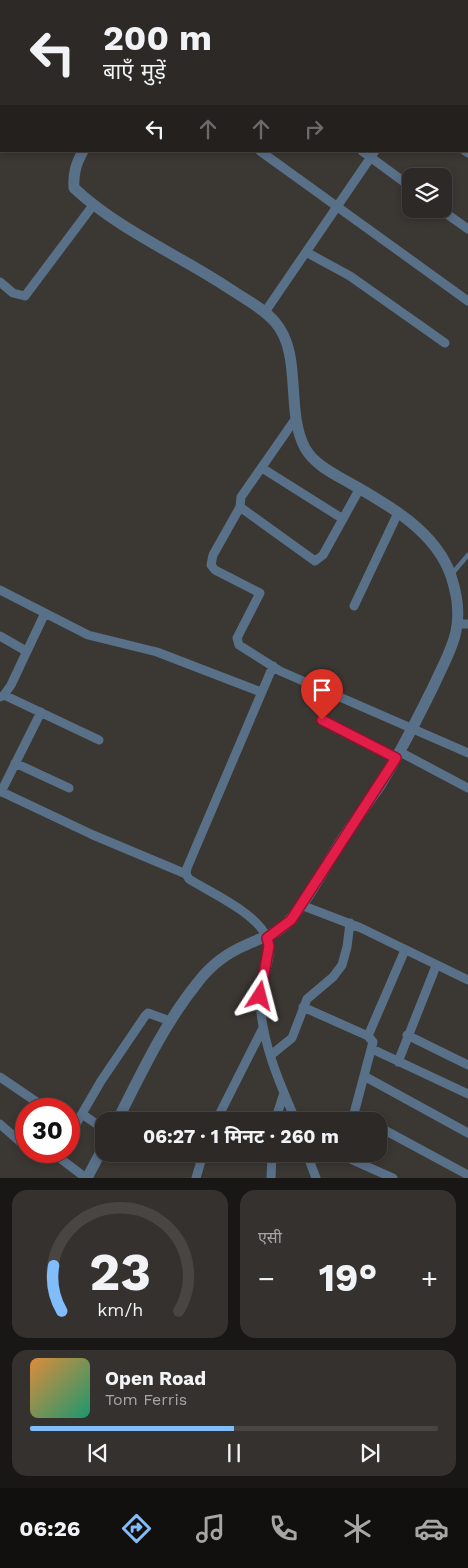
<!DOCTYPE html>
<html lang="hi">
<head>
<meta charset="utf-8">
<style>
	body { margin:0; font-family:"Work Sans","Noto Sans Devanagari",sans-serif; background:#34312e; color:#f1f3f6; height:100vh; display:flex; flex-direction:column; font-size:19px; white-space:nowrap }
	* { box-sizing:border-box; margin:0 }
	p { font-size:16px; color:#a6a6a7 }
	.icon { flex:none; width:28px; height:28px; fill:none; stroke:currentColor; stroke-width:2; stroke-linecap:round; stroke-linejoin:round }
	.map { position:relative; height:1178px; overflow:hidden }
	.drawer { display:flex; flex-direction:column; gap:12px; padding:12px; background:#181715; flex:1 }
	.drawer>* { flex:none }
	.banner { position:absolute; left:0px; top:0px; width:469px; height:152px; box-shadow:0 2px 8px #0003,0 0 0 1px #484543; background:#2c2926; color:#f1f3f6; overflow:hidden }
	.fabs { position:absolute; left:402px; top:168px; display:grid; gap:10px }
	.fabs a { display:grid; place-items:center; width:50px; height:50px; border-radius:10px; background:#2c2926; box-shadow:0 2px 8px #0003,0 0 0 1px #484543; font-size:25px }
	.speed { position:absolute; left:15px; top:1098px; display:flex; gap:10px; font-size:25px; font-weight:700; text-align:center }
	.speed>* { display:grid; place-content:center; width:65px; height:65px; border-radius:50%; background:#2c2926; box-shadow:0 2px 8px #0003,0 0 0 1px #484543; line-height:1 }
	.speed .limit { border:8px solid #d22; background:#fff; color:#111 }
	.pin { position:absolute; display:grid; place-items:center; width:42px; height:42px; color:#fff; margin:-51px -21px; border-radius:50% 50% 50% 0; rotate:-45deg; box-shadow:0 0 5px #0007 }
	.pin .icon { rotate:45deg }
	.me { position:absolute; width:55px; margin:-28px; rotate:9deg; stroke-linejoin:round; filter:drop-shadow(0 0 4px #0008) }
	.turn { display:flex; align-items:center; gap:18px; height:105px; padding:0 20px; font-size:22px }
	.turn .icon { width:65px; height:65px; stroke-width:2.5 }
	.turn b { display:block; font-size:35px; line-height:42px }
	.lanes { display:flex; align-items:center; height:48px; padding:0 20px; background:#0003; justify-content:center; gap:25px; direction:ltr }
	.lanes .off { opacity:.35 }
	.big { font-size:38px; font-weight:700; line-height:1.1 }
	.drawer .card { flex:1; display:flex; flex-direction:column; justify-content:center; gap:8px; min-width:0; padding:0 18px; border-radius:15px; background:#34312e }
	.drawer .dial { align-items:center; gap:0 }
	.dial svg { height:130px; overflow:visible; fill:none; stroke:#484543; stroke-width:7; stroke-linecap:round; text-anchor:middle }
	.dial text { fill:#f1f3f6; stroke:none }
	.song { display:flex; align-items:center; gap:15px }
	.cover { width:60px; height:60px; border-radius:8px; background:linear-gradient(135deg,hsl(30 70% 55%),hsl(160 70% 35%)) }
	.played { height:5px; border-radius:2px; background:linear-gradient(90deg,#81bdfa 50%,#484543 50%) }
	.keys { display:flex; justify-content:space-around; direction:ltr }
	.heat { display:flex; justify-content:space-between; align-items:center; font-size:28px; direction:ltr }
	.drawer .tiles { flex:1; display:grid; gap:12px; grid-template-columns:1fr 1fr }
	.card:last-child { grid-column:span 2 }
	.trip { position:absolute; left:95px; top:1112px; width:292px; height:50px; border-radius:15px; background:#2c2926; box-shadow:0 2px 8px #0003,0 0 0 1px #484543; font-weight:700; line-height:50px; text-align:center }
	.tabs { display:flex; height:80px; justify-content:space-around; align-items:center; background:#12100f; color:#a6a6a7 }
	.tabs .icon { width:35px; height:35px }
	.tabs .selected { color:#81bdfa }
	.tabs b { font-size:22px; color:#f1f3f6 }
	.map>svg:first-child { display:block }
</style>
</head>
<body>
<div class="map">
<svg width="468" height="1178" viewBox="0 0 468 1178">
	<rect width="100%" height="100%" fill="#3b3732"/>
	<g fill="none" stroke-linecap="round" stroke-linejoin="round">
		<path stroke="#597089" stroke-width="4.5" d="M 39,0 L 41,1
			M 451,575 L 468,555"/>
		<path stroke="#597089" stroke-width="9" d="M 330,0 L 332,1
			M 414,0 L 416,1
			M 468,19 L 468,18
			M 468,92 L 468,91
			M 260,151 L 468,301
			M 362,151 L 411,187
			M 465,151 L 468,153
			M 440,209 L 468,229
			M 306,252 L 350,276 L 445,343
			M 0,282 L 13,293 L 25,296 L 94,204
			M 265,312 L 375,151
			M 296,418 L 241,497 L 240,507 L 315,561 L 323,555 L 360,488
			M 262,468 L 343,519
			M 240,507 L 213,555 L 211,565 L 215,570 L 260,593 L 237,638 L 239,645 L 280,671 L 468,753
			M 0,590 L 88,635 L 157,652 L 261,692
			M 354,606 L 398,513
			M 457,624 L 468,624
			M 0,636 L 26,651
			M 273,666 L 187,868 L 186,874 L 189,879 C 211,893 257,913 267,938 C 275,955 260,979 260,998 C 261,1041 279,1082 296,1121
			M 4,695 L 99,740
			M 0,697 L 4,695 L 11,685 L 45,613
			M 322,720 L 396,759
			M 400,752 L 468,788
			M 15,763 L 69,788
			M 0,791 L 93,835 L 186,874
			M 1,792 L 41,712
			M 301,905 L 361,928 L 468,980
			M 303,1007 L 368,1036 L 373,1042 L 352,1121
			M 407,1035 L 468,1065
			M 368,1036 L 405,950
			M 372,1049 L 468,1094
			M 271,1055 L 292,1038 L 307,999 L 333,977 L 342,965 L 347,947 L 350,923
			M 398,1062 L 436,966
			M 364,1076 L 468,1133
			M 0,1077 L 47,1109
			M 354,1113 L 368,1121
			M 82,1114 L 104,1129
			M 216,1121 L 263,1028
			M 275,1121 L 284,1093
			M 0,1124 L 26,1147
			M 69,1125 L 73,1127 L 76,1124 L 101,1081 L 145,1016 L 148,1013 L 170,1021
			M 379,1127 L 468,1175
			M 31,1151 L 35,1154 L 40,1151
			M 307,1154 L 316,1178
			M 344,1154 L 348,1158 L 393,1178
			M 57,1156 L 86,1178
			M 196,1178 L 203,1154
			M 271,1178 L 272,1154"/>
		<path stroke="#597089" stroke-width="11" d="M 173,1 L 174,0
			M 83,151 C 76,164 73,173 74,188 C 119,230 179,255 230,289 C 245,299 263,308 275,322 C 303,354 285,411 305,448 C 314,464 332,473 348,482 C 387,504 436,531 451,576 C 457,594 460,613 456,631 C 453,648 442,667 435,683 C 418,718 400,753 379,787 C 366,806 352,824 340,843 C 324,868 309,899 289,921 C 277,935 262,937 246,945 C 227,953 211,965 198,982 C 164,1024 141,1074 117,1121
			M 87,1178 L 104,1146"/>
	</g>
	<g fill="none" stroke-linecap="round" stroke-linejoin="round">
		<defs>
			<path id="route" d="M 260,996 L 269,946 L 267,938 L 291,920 L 396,758 L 322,720"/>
		</defs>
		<use href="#route" stroke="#92132f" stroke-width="12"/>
		<use href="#route" stroke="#e11d48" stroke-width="9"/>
	</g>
</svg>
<div class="fabs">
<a><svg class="icon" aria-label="layers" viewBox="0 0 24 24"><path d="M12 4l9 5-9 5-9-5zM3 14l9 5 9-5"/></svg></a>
</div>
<div class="speed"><div class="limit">30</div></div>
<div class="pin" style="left:322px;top:720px;background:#d93025"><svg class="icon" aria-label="arrive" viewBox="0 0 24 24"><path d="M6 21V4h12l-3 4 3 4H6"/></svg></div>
<svg class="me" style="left:260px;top:996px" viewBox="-20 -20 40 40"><path d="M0-17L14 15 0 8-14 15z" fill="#e11d48" stroke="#fff" stroke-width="4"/></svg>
<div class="trip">06:27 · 1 मिनट · 260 m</div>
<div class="banner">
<div class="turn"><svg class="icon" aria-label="left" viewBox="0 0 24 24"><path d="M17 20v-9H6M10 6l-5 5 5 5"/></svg><div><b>200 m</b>बाएँ मुड़ें</div></div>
<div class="lanes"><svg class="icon" aria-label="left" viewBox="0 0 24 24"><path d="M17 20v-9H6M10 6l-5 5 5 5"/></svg><svg class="icon off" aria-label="ahead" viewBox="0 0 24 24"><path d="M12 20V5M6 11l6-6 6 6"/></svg><svg class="icon off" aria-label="ahead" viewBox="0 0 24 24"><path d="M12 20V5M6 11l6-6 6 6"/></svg><svg class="icon off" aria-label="right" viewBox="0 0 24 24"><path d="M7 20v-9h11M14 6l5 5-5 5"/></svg></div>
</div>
</div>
<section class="drawer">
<div class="tiles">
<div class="card dial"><svg viewBox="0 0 100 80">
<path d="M14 69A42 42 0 1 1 86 69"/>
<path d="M14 69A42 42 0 0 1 9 41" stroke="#81bdfa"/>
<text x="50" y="56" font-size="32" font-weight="700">23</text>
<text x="50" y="72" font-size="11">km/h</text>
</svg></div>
<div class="card"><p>एसी</p>
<div class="heat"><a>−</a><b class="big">19°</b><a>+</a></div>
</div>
<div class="card">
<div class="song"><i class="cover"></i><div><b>Open Road</b><p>Tom Ferris</p></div></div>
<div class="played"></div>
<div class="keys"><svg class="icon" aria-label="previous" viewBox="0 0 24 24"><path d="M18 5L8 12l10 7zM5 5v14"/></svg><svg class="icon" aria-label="pause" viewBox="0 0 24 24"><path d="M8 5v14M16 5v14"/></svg><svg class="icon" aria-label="next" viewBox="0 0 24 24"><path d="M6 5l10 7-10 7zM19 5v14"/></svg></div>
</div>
</div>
</section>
<nav class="tabs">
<b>06:26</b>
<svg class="icon selected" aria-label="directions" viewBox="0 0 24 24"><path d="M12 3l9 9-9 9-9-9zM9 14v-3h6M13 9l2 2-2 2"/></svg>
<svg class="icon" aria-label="music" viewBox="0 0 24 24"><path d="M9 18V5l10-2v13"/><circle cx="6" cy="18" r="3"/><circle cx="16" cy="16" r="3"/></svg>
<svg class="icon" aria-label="phone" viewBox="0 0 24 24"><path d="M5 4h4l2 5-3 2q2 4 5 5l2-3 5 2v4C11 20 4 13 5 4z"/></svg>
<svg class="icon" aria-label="climate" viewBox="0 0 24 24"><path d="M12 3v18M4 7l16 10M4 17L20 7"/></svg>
<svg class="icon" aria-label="car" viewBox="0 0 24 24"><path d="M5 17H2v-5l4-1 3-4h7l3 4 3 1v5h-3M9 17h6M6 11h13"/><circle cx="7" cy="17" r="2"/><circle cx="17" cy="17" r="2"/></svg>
</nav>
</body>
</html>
